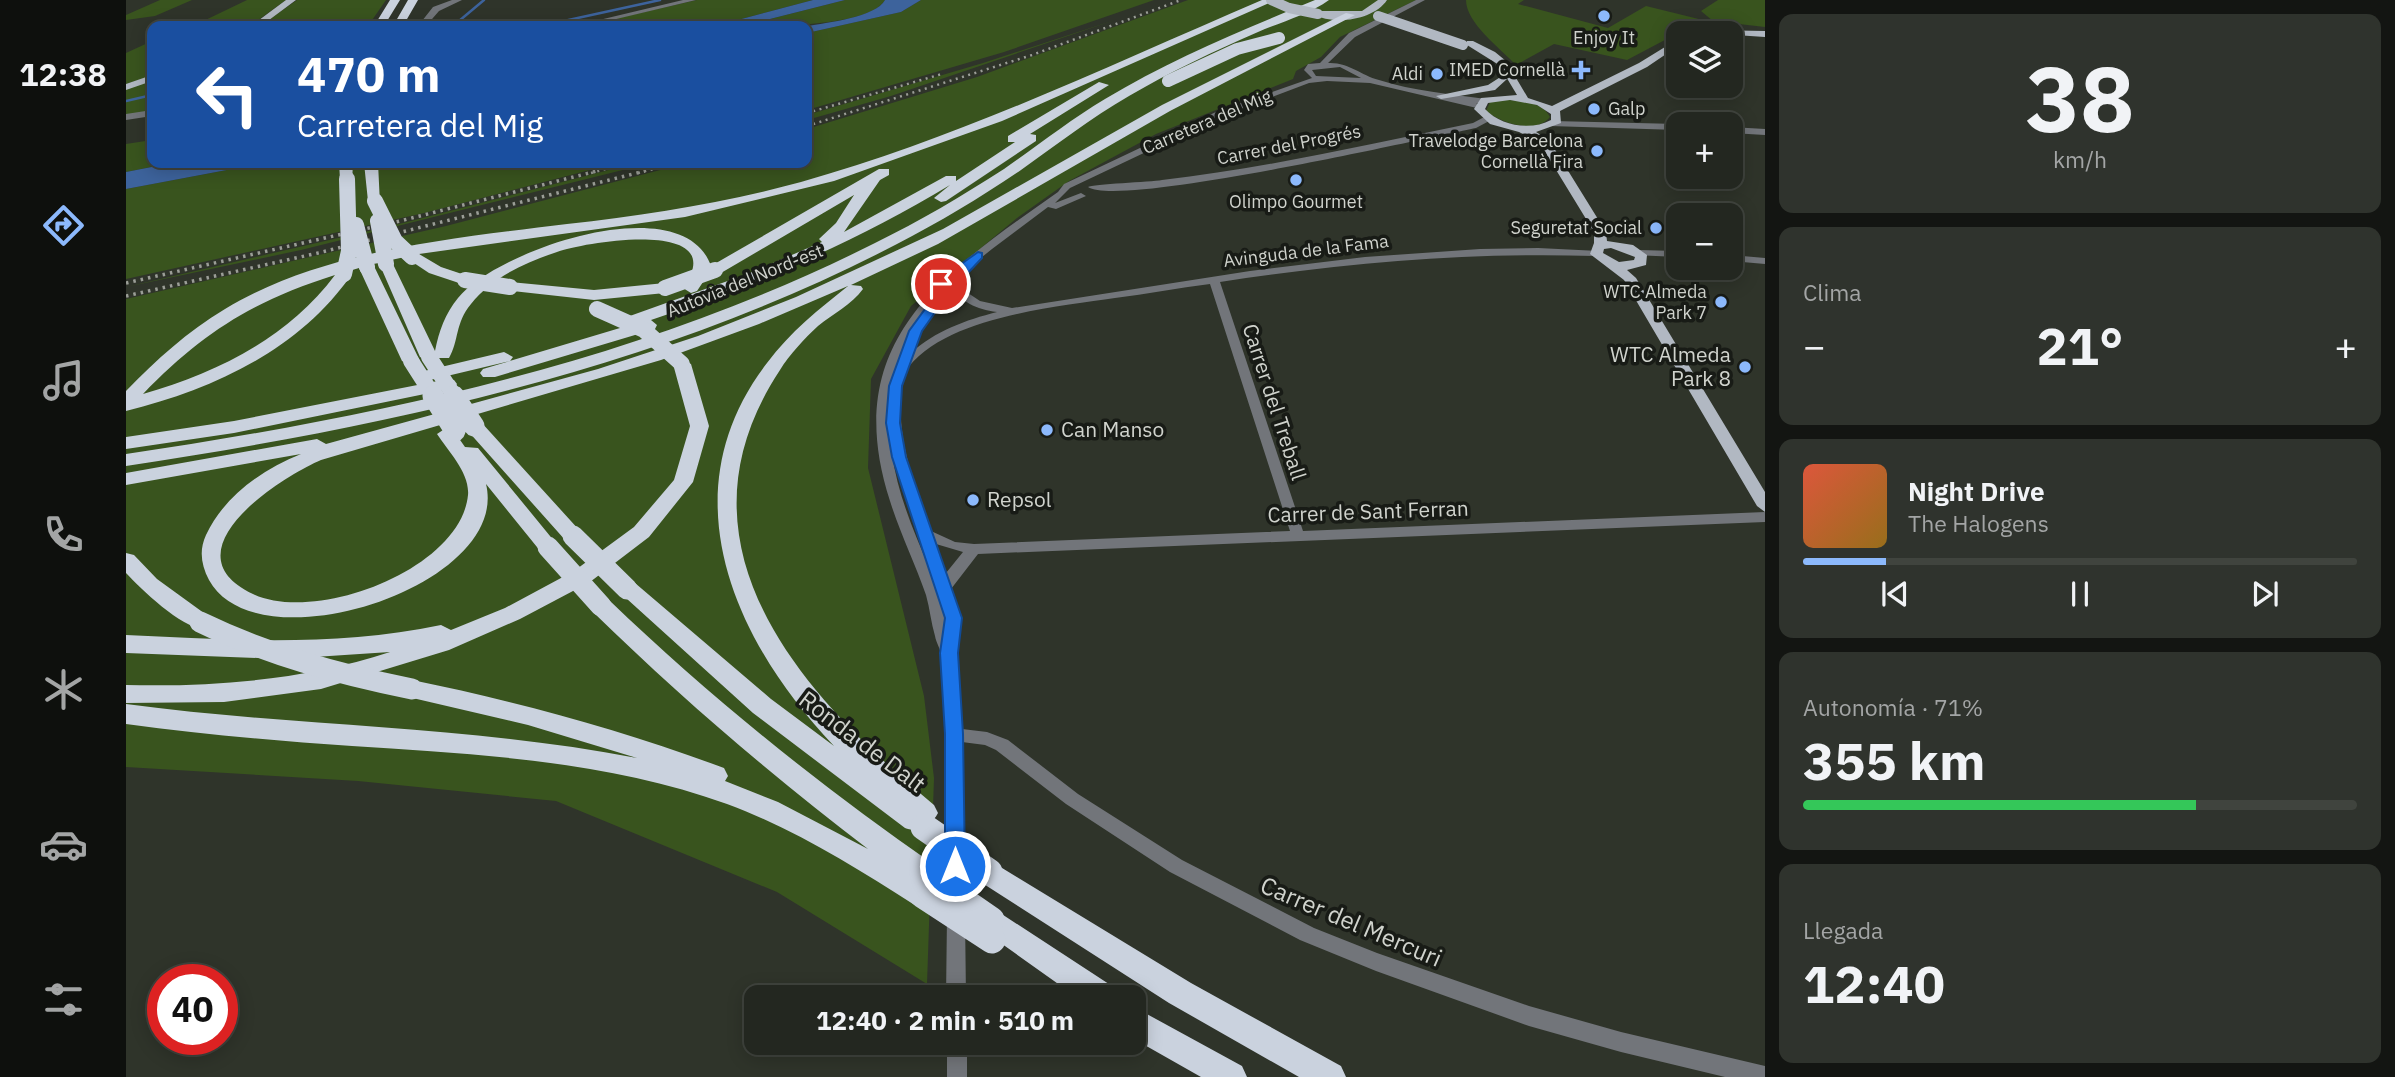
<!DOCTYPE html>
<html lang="es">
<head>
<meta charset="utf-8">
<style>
	body { margin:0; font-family:"IBM Plex Sans",sans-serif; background:#2f332d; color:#f1f3f6; height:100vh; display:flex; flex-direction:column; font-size:26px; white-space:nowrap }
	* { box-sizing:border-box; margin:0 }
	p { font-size:23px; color:#a3a5a5 }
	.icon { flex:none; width:38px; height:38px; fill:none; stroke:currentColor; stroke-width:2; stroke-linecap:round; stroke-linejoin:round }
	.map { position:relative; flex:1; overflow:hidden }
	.details { display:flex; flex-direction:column; gap:14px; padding:14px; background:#131512; width:630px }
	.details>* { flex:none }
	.banner { position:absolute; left:21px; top:21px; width:665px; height:147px; border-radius:14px; box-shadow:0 4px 18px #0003,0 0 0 2px #40443e; background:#1a4fa0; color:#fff; overflow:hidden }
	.tools { position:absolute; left:1540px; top:21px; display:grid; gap:14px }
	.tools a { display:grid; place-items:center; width:77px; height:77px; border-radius:14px; background:#232720; box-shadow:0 4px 18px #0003,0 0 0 2px #40443e; font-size:35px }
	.speed { position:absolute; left:21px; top:964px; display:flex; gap:14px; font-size:35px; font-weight:700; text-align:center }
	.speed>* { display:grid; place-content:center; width:91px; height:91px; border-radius:50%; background:#232720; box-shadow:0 4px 18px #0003,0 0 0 2px #40443e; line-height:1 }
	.speed .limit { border:10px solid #d22; background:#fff; color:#111 }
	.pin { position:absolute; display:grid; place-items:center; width:60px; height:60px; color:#fff; margin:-30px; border:4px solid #fff; border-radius:50%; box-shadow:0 2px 7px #0007 }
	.me { position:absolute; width:77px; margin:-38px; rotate:0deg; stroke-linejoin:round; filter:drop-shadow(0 0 5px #0008) }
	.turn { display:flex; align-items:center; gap:24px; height:147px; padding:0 35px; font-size:32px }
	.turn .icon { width:91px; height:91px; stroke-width:2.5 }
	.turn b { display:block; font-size:49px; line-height:60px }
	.big { font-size:52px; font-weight:700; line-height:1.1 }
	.details .tile { flex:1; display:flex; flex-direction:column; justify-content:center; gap:10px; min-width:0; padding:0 24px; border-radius:14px; background:#2f332d }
	.details .dial { align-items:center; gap:0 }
	.dial b { font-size:91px; line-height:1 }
	.song { display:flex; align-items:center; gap:21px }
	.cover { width:84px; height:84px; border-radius:10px; background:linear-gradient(135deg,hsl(10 70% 55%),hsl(40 70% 35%)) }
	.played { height:7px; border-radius:4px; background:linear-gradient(90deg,#8cb9fc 15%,#40443e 15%) }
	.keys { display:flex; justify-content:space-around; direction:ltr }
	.heat { display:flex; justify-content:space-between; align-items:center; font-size:38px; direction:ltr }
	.charge { height:10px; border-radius:5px; background:linear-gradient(90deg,#34c759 71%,#40443e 0) }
	.trip { position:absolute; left:618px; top:985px; width:402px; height:70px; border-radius:14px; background:#232720; box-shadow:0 4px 18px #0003,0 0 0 2px #40443e; font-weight:700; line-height:70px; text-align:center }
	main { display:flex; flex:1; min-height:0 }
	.dock { display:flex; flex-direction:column; width:126px; justify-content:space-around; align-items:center; background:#0e100d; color:#a3a5a5 }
	.dock .icon { width:49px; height:49px }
	.dock .current { color:#8cb9fc }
	.dock b { font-size:32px; color:#f1f3f6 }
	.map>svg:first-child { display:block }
</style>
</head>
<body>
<main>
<nav class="dock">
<b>12:38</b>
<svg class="icon current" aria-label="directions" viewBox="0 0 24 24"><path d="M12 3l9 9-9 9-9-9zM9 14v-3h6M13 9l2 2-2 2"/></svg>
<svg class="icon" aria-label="music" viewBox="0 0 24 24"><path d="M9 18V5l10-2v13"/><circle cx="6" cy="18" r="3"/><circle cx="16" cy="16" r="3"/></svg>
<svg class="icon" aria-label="phone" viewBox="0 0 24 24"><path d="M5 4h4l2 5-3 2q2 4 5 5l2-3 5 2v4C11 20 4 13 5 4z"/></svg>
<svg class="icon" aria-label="climate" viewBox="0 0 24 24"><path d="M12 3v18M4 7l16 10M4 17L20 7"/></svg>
<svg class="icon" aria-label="car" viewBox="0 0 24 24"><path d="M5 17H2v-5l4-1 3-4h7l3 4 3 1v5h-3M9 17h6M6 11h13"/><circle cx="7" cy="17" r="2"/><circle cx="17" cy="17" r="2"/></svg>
<svg class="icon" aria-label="filters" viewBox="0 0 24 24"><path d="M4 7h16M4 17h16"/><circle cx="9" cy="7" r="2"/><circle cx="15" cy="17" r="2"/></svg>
</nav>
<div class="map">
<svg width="1639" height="1077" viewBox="0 0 1639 1077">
	<rect width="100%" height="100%" fill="#2f342a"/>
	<path fill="#39541e" d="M 34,0 L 66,0 L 29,16 L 0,20 L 0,15 Z
		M 121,0 L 160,0 L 124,26 L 67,26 Z
		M 171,0 L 260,0 L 242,26 L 134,26 Z
		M 571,0 L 687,0 L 589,26 L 457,26 Z
		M 719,0 L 759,0 C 743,27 646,26 616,26 Z
		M 795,0 L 1028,0 L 878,52 L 681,110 L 681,33 L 775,12 Z
		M 1062,0 L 1290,0 L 1214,37 L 1195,57 L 1170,71 L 1167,79 L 1030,134 L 943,181 L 891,218 L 785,306 L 745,379 L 742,468 L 798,696 L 808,778 L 801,984 L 651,892 L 430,801 L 232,781 L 0,767 L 0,299 L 320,226 L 561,163 L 681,163 L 681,129 L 851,77 Z
		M 1340,0 L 1398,0 L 1392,4 L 1482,28 L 1520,6 L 1597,25 L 1554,32 L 1501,60 L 1428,44 L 1390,65 C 1374,48 1340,23 1340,0 Z
		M 1592,0 L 1639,0 L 1639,27 L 1587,21 L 1575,11 Z
		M 992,19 L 765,96 L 681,120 L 681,115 L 857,63 Z
		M 26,41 L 26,76 L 0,84 L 0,53 Z
		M 26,80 L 26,111 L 0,116 L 0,89 Z
		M 1381,100 C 1396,101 1417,102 1424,117 C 1410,135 1375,123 1360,111 L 1364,102 Z
		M 26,140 L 26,163 L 46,163 L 0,172 L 0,144 Z
		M 138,163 L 491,163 L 298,213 L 0,279 L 0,189 Z
		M 510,163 L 525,163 L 175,250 L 0,287 L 277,223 Z"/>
	<path fill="#3d639c" d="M 687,0 L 719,0 L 616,26 L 589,26 Z
		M 759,0 L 795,0 L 775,12 L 681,33 L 681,26 C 700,23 750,17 759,0 Z
		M 46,163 L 138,163 L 0,189 L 0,172 Z"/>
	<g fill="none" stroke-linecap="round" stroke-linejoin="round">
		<path stroke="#3d639c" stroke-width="2.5" d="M 327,26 L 358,0
			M 415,26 L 534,0
			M 0,101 L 26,95"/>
		<path fill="#72757a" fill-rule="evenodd" d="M 326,0 L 336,0 L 313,11 L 300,26 L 292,26 L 307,7 Z
			M 557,0 L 570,0 L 461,26 L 448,26 Z
			M 1290,0 L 1299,0 L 1229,37 L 1202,63 C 1223,62 1234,75 1253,80 C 1287,91 1325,94 1360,99 L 1360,103 L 1350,103 L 1355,105 L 1355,109 L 1244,83 L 1201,81 L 1183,83 L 1098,115 L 944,188 L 929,203 L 955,193 L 960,196 L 930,209 L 922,207 L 866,249 L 831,277 L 842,293 L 854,301 L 886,308 L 1124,271 L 1239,257 L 1354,249 L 1412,248 L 1473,251 L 1473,255 L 1469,256 C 1343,252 1219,263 1094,282 L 1177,531 L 1639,512 L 1639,522 L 852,554 L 825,589 L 836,618 L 831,653 L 836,729 L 861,732 L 882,740 L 952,794 L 1056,860 L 1188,928 L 1251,953 L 1403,1006 L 1495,1032 L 1639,1066 L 1639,1077 L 1599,1077 L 1495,1052 L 1403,1026 L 1250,971 L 1174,940 L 1044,872 L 940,804 L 870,750 L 859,745 L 836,742 L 838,895 L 836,901 L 829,903 L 822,901 L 820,895 C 820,831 822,767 818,704 C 817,688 818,672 815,656 C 815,649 810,643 809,636 C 805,623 804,609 800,595 C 789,563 774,533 764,501 C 712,341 817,273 932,192 L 938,184 L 1092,111 L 1186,78 L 1178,70 L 1182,64 L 1194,63 L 1223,33 ZM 1214,67 L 1235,78 L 1190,76 L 1186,70 ZM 825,284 C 835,303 850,309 871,312 C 840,320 809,331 785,353 L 796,331 L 814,303 L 809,300 ZM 1084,284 L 1164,531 L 848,544 L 829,542 L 805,531 C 790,486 772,447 775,398 C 776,391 775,379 779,372 C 815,317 929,307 989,298 C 1021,294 1052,288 1084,284 ZM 766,453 L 767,457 L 803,567 C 787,530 771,492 766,453 ZM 810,544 L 837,552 L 820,573 Z
			M 26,110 L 26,116 L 0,120 L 0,114 Z
			M 1362,115 L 1365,116 L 1365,120 L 1350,128 C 1295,139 994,208 962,187 C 966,184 1025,182 1036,180 C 1141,168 1244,144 1347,123 Z
			M 1427,121 L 1552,124 L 1552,130 L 1424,126 L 1424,122 Z
			M 1605,127 L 1639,129 L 1639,135 L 1605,133 Z
			M 1512,250 L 1552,251 L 1552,257 L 1508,255 L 1508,251 Z
			M 1605,255 L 1639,258 L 1639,264 L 1605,261 Z
			M 830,907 L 837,910 L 839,916 L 840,998 L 820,998 L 821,916 L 823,910 Z
			M 821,1043 L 841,1043 L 841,1077 L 821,1077 Z"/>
		<path fill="#b1b8c2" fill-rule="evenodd" d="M 160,0 L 170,0 L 135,26 L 125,26 Z
			M 1252,0 L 1261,0 C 1248,20 1208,26 1187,14 L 1192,11 L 1236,11 Z
			M 1584,30 L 1639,31 L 1639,37 L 1579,33 Z
			M 1552,39 L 1552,46 L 1521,67 L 1434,111 L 1435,123 L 1410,132 L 1423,140 L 1480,232 L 1481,241 L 1507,245 L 1521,255 L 1520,265 L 1501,270 L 1510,278 L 1639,492 L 1639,512 L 1631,506 L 1498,280 L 1464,254 L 1468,243 L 1468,232 L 1413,142 L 1393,132 L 1364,124 L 1348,109 L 1355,98 L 1391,95 L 1373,65 L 1341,45 L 1341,41 L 1347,41 L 1369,52 L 1380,61 L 1402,98 L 1426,106 L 1513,63 ZM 1384,100 L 1411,105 L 1425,114 L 1425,120 C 1405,131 1375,126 1359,109 L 1362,103 ZM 1485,248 L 1509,257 L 1508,260 L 1493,262 L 1477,253 L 1478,249 Z
			M 26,75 L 26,81 L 0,90 L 0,84 Z
			M 1376,76 L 1381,79 L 1369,90 L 1315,99 L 1310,96 L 1362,85 Z"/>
		<path fill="#cad2de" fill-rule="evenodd" d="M 264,0 L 274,0 L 258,26 L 248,26 Z
			M 282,0 L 292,0 L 277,26 L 267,26 Z
			M 1136,0 L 1150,0 L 876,121 L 708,181 L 559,217 L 293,254 L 315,267 L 345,277 L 347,280 L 339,285 L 303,273 L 279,257 L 265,260 L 309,351 C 313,331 319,314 332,298 C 371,250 557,186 585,266 L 753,169 L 763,169 L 763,175 L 754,180 L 718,232 L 820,176 L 830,176 L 830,181 L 889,142 L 882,142 L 882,136 L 973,82 L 983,85 L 904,134 L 910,135 L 910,141 L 820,201 L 815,202 L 808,198 L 824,185 C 730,242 629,285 525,320 L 531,325 L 529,329 L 369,377 L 357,377 L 354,373 L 357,369 L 504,325 L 499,321 L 501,317 L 624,273 L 696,242 L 693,239 L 710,223 L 728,195 L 595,273 L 583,273 L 571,291 L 565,293 L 557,288 C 607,218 461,241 431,252 C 400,262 365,278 345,304 C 329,323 333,341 323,358 L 311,358 L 303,362 L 294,357 L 253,263 L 247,264 L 294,361 L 285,366 L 276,361 L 233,268 L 223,271 L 226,274 C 173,350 88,389 0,411 L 0,391 C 31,359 61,332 99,309 C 196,250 329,238 441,224 C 520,215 598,203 675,182 C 835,137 984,65 1136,0 ZM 209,275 C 162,338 91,373 17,394 C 76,333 127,301 209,275 Z
			M 1189,0 L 1203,0 C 1184,14 1155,22 1132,32 C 1088,51 1044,72 1003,96 C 965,118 930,145 895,170 C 855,197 814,222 771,244 C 532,369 264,426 0,466 L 0,454 C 257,416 515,361 749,243 C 794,221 836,196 878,169 C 911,146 944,120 979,99 C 1045,59 1117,30 1189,0 Z
			M 1220,13 L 1229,15 L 1044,111 L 812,244 L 725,285 L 735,286 L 737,289 C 726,304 707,314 692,326 C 679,338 663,355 654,370 C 538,546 677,696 808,805 L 812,813 C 806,825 792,833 779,828 L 627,713 L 490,589 L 493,583 L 509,583 L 645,699 L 708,746 C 608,641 541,493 641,363 C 664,332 693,309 722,286 L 633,324 L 535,360 L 195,460 C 153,478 39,552 127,594 C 190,624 335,569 342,495 C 344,473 322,451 311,434 L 320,428 L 327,430 L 339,447 L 352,448 L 433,547 L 429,552 L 415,552 L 360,484 C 385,586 131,668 83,580 C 75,565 73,550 80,535 C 99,495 136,470 175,454 L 0,485 L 0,473 L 191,439 L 200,444 L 472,369 L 572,336 L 670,297 L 817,229 L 1036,105 Z
			M 213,163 L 227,163 L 226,182 L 214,179 Z
			M 238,163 L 252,163 L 254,204 L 244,204 L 242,201 Z
			M 384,282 L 468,290 L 539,283 L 547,288 L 539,293 L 468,300 L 378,290 L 378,284 Z
			M 378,352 L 387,357 L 384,361 L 300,381 L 291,376 L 294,372 Z
			M 556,359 L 565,364 L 583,426 L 567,482 L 523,537 L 464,582 L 394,619 L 323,650 L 195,689 L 98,702 L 0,703 L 0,685 C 90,687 178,680 264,652 L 158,659 L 0,653 L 0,635 C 106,640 210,647 315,625 L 325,630 L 379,608 L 448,571 L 508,527 L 548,480 L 564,426 L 547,364 Z
			M 322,379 L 328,380 L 331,384 L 328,388 L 108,433 L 0,449 L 0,437 L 108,421 Z
			M 348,420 L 355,422 L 454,531 L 457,536 L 454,541 L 440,541 L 341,430 L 339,426 L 341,422 Z
			M 0,553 L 8,555 L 31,579 L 82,616 L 85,622 L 82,628 C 61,634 15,589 0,573 Z
			M 475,598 L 483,600 C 584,697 692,784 807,864 L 811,873 L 802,883 L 811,895 L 807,904 L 797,908 L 787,904 C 729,867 666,828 601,804 C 482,761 352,754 226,746 C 150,741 75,734 0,724 L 0,704 C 170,727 342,725 511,758 L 402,725 L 278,696 L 274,689 L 278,682 L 286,680 C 393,702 496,730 598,768 L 602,776 L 599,781 L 652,802 L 742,849 C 645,775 554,697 467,612 L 464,606 L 467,600 Z
			M 863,860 L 1065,983 L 1215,1066 L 1220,1077 L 1173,1077 L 1043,1003 L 853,881 L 849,872 L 853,863 Z
			M 865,907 L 989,988 L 993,998 L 952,998 L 855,929 L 851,920 L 855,911 Z
			M 1008,1007 L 1116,1066 L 1121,1077 L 1075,1077 L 1008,1039 Z"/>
		<path stroke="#9b9e97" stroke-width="2.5" stroke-dasharray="2 4.5" stroke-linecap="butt" d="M 681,113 L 816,74
			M 681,126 L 906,55 L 1055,0
			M 465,173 L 502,163
			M 512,173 L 550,163"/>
		<path stroke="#9b9e97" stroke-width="3.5" stroke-dasharray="2.5 5" stroke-linecap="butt" d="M 0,283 L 274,221 L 471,171
			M 0,296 L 192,253 L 519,171"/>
		<path stroke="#b1b8c2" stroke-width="10" d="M 1145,0 L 1163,8 L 1192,14
			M 1252,16 L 1337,45"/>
		<path stroke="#cad2de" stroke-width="12" d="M 1042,81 L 1111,49 L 1153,38"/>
		<path stroke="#cad2de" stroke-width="16" d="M 249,201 L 269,241 L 286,257
			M 252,221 L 260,264
			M 230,225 L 241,267
			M 218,274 L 223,251 L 221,179
			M 339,280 L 384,287
			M 539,288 L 589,270
			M 471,309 L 518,330 L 556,364
			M 303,357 L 329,397
			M 285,361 L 308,397"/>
		<path stroke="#cad2de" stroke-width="21" d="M 307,396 L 329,431
			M 328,396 L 348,426
			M 447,536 L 501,589
			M 422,547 L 475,606
			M 74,622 C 142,655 212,674 286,689"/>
		<path stroke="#cad2de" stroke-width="27" d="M 798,827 L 863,872
			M 797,873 L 865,920
			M 797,895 L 866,940"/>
	</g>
	<path fill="#1a73e8" stroke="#114b97" stroke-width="2" d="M 852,252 L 856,253 L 856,258 L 823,293 L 796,331 L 776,386 L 774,423 L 780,457 L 836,618 L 832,653 L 837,734 L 839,866 L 836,872 L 829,875 L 822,872 L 819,866 L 819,734 L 814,653 L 819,618 L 766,457 L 760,423 L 763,386 L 783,331 L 815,287 L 809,284 L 811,281 Z"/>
	<g fill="#8cb9fc" stroke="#181b16" stroke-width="2.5">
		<circle cx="1478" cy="16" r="7"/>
		<path d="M1451.5 59.5h7v7h7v7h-7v7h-7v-7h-7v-7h7z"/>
		<circle cx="1311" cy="74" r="7"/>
		<circle cx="1468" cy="109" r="7"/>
		<circle cx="1471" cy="151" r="7"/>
		<circle cx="1170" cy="180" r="7"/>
		<circle cx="1530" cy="228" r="7"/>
		<circle cx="1595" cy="302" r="7"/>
		<circle cx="1619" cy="367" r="7"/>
		<circle cx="921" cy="430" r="7"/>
		<circle cx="847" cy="500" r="7"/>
	</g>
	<g text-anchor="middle" stroke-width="7" stroke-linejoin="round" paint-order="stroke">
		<g font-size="18" fill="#d0d3cd" stroke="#181b16" text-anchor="end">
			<text x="1478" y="44" text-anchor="middle">Enjoy It</text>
			<text x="1439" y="76">IMED Cornellà</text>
			<text x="1297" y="80">Aldi</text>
			<text x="1482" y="115" text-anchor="start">Galp</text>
			<text x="1457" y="147">Travelodge Barcelona<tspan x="1457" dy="21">Cornellà Fira</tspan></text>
			<text x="1170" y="208" text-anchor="middle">Olimpo Gourmet</text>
			<text x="1516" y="234">Seguretat Social</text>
			<text x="1581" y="298">WTC Almeda<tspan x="1581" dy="21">Park 7</tspan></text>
		</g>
		<g font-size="18" fill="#d0d3cd" stroke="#181b16">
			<text transform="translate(1081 122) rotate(-23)" y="6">Carretera del Mig</text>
			<text transform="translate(1163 145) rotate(-11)" y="6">Carrer del Progrés</text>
			<text transform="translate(1180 251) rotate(-7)" y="6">Avinguda de la Fama</text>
			<text transform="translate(619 281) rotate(-22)" y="6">Autovia del Nord-est</text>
		</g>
		<g font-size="21" fill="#d0d3cd" stroke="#181b16" text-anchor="start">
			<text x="1605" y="362" text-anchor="end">WTC Almeda<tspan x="1605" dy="24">Park 8</tspan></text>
			<text x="935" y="437">Can Manso</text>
			<text x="861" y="507">Repsol</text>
		</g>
		<g font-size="21" fill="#d0d3cd" stroke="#181b16">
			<text transform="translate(1148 402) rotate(72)" y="7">Carrer del Treball</text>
			<text transform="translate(1242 512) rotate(-2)" y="7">Carrer de Sant Ferran</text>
		</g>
		<g font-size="24" fill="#d0d3cd" stroke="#181b16">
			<text transform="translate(736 742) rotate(37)" y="8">Ronda de Dalt</text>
			<text transform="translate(1225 922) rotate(23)" y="8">Carrer del Mercuri</text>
		</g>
	</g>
</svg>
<div class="tools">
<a><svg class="icon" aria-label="layers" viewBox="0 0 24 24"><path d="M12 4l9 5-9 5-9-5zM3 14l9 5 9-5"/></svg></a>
<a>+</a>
<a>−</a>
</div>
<div class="speed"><div class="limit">40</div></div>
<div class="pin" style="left:815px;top:284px;background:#d93025"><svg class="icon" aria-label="arrive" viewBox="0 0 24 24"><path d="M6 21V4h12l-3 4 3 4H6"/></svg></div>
<svg class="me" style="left:829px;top:866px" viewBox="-20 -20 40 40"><circle r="17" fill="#1a73e8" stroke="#fff" stroke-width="3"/><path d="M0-11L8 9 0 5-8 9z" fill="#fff"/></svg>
<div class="trip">12:40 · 2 min · 510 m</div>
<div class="banner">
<div class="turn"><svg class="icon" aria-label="left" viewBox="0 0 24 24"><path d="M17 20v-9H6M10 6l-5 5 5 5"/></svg><div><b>470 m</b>Carretera del Mig</div></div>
</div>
</div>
<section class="details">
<div class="tile dial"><b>38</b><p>km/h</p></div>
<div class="tile"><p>Clima</p>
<div class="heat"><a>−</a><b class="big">21°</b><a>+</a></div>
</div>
<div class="tile">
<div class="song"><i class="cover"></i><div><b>Night Drive</b><p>The Halogens</p></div></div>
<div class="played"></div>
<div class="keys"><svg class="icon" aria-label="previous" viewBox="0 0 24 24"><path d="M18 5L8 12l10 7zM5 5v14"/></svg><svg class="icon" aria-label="pause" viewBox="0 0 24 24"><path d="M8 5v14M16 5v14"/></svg><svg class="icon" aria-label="next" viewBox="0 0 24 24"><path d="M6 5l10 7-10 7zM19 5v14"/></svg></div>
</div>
<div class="tile"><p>Autonomía · 71%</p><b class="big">355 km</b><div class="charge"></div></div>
<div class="tile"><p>Llegada</p><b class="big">12:40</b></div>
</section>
</main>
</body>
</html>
